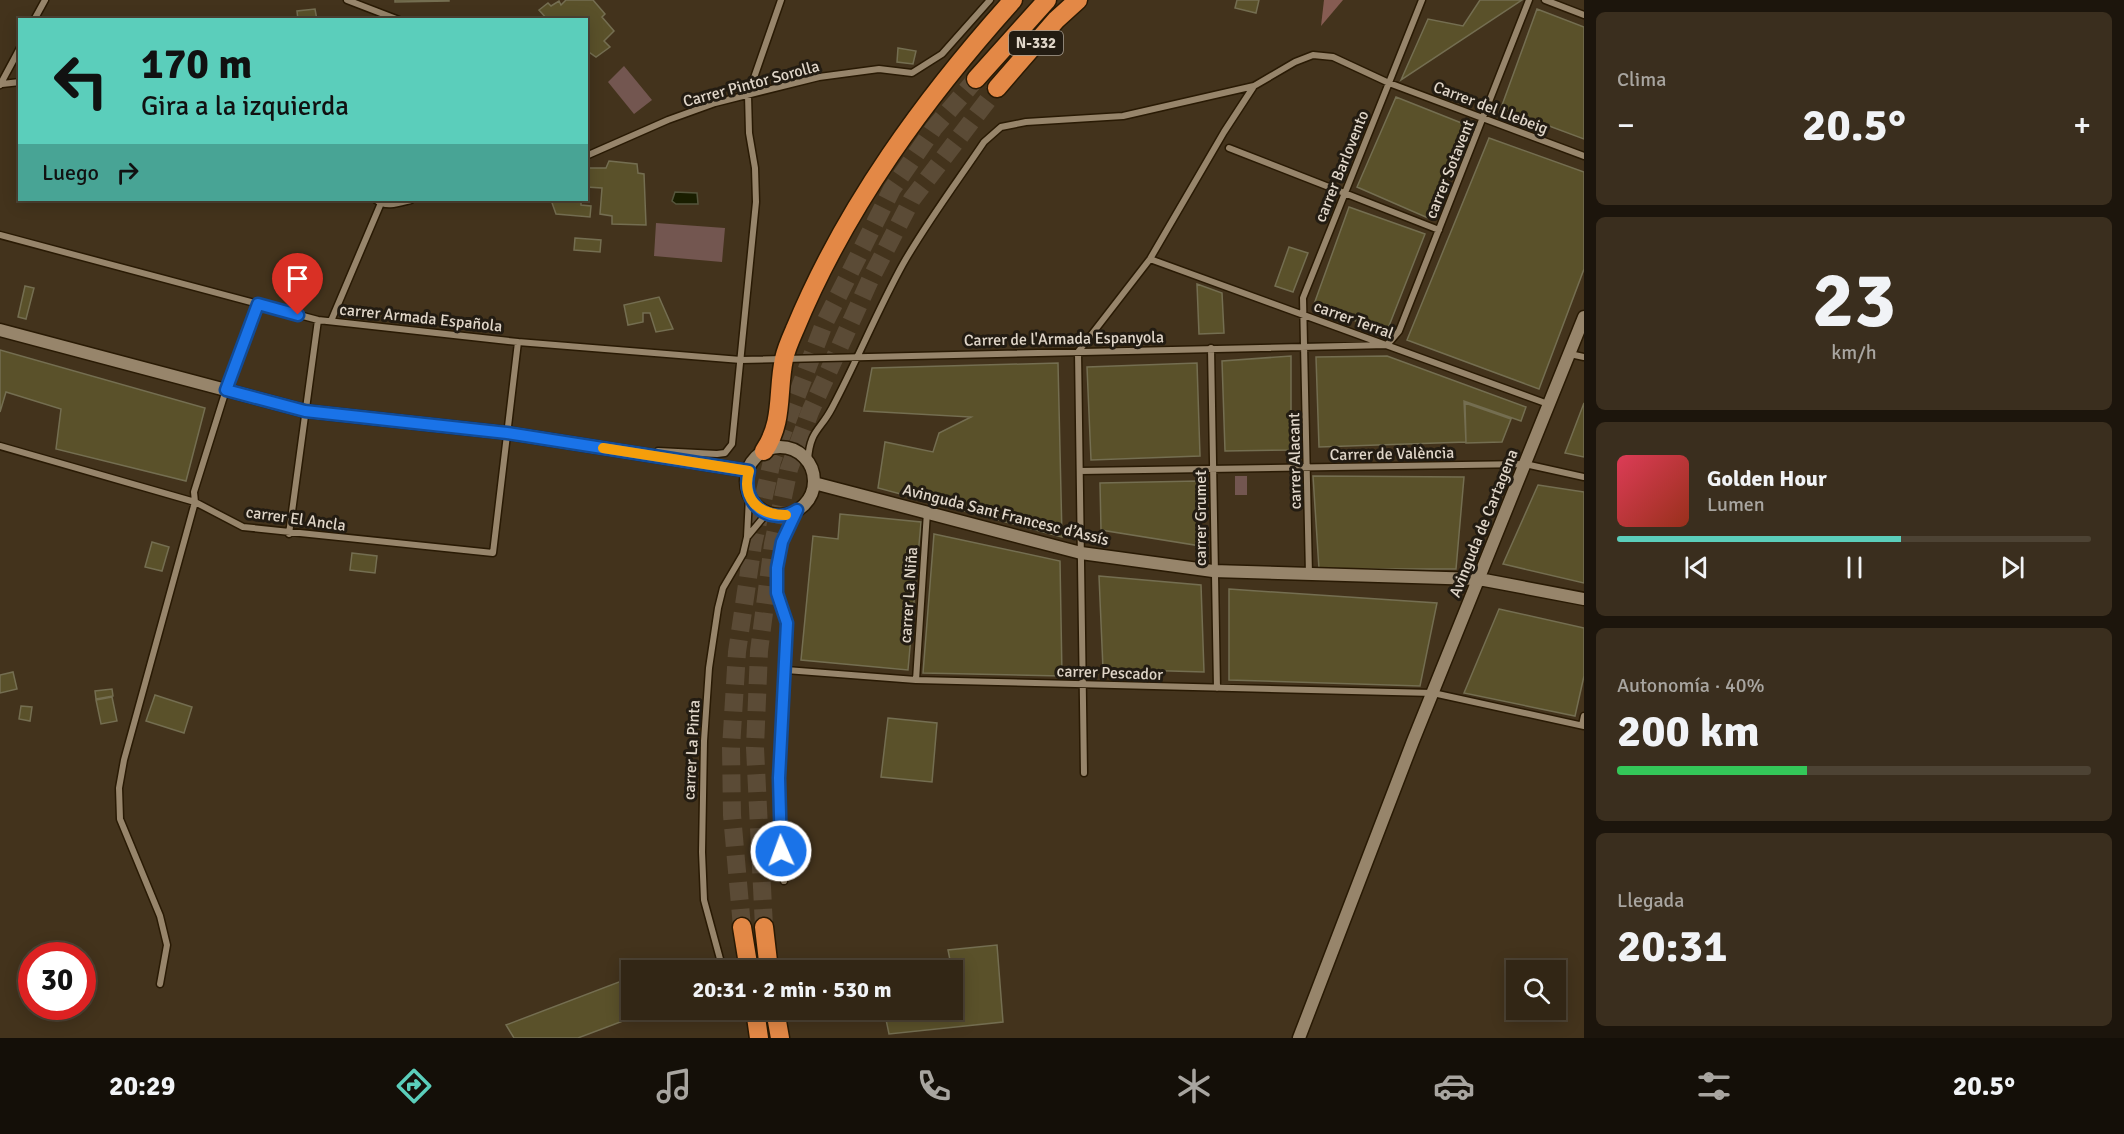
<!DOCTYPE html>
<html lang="es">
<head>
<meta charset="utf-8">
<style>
	body { margin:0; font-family:Signika,sans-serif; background:#3a2e1e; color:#f1f3f6; height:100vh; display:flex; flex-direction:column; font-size:22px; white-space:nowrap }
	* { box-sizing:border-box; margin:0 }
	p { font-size:20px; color:#a8a5a0 }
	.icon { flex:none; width:33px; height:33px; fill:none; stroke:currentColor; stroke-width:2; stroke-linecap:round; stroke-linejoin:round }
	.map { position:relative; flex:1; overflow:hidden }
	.details { display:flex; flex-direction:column; gap:12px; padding:12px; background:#1c150c; width:540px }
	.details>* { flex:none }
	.guide { position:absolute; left:18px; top:18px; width:570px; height:183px; border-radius:0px; box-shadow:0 3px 15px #0003,0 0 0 2px #4d4334; background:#5bcebb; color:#111; overflow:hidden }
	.fabs { position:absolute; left:1506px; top:960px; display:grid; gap:12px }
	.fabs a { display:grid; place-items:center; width:60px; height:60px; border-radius:0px; background:#322615; box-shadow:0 3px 15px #0003,0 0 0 2px #4d4334; font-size:30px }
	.speed { position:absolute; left:18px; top:942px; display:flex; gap:12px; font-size:30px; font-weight:700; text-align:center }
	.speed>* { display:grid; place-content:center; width:78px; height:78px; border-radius:50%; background:#322615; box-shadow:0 3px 15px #0003,0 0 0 2px #4d4334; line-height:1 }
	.speed .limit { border:9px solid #d22; background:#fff; color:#111 }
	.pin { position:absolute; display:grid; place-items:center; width:51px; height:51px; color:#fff; margin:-62px -26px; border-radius:50% 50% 50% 0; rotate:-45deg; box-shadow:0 0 6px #0007 }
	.pin .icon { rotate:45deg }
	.me { position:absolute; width:66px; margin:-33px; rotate:358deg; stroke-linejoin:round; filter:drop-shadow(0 0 4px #0008) }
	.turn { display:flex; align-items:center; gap:21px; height:126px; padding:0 24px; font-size:27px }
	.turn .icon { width:78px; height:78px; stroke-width:2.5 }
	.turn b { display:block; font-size:42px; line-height:51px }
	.then { display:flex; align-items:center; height:57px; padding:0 24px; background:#0003; gap:12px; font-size:22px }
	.big { font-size:45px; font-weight:700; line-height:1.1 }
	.details .card { flex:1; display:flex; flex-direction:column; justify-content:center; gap:9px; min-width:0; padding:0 21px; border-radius:9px; background:#3a2e1e }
	.details .dial { align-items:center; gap:0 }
	.dial b { font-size:78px; line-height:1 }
	.song { display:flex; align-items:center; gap:18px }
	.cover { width:72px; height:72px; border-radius:9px; background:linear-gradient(135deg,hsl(350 70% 55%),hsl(10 70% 35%)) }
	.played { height:6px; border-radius:3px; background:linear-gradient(90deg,#5bcebb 60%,#4d4334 60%) }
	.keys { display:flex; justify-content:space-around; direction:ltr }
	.heat { display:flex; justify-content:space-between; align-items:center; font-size:33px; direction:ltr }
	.charge { height:9px; border-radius:4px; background:linear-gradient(90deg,#34c759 40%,#4d4334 0) }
	.trip { position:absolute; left:621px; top:960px; width:342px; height:60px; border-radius:0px; background:#322615; box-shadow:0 3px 15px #0003,0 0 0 2px #4d4334; font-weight:700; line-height:60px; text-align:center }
	.menu { display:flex; height:96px; justify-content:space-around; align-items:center; background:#140f08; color:#a8a5a0 }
	.menu .icon { width:42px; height:42px }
	.menu .active { color:#5bcebb }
	.menu b { font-size:27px; color:#f1f3f6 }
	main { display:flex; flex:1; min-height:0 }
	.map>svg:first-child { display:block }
</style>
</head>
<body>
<main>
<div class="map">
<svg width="1584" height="1038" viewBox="0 0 1584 1038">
	<rect width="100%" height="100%" fill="#43331c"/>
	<path fill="#735650" d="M 624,66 L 652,100 L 634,114 L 608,82 Z
		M 656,223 L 725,228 L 722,262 L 654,256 Z
		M 1235,476 L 1247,476 L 1247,495 L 1235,495 Z"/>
	<path fill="#865c52" d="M 1324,0 L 1343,0 L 1321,26 Z"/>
	<path fill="#191e00" stroke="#55553c" stroke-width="1.5" d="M 675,192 L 697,193 L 698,204 L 676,204 L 672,201 Z"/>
	<path fill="#5a512a" stroke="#746e51" stroke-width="1.5" d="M 395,0 L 449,0 L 449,1 L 395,2 Z
		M 566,0 L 593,0 L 605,14 L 602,17 L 614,31 L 604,41 L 610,47 L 596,57 L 590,53 L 586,56 L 586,20 L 548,20 L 539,10 L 548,3 L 551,6 L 559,1 L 561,5 Z
		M 1237,0 L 1259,0 L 1256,13 L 1235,8 Z
		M 1480,0 L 1522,0 L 1401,80 L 1428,19 L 1463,26 Z
		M 315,9 L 317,20 L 298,20 L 297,11 Z
		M 1537,9 L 1584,27 L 1584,139 L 1501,108 Z
		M 898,48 L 916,51 L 913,64 L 897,62 Z
		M 1396,97 L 1469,126 L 1428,218 L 1357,187 Z
		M 1489,138 L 1584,172 L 1584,269 L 1539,389 L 1407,340 Z
		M 609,161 L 637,164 L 638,173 L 644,174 L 646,225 L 612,224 L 612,216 L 600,214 L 602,188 L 586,187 L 586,168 L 606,168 Z
		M 551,200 L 581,200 L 581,205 L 591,206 L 590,217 L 556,214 Z
		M 1349,207 L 1425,234 L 1387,331 L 1313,307 Z
		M 575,238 L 601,240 L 600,252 L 574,250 Z
		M 1289,247 L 1308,253 L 1293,292 L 1275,286 Z
		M 1197,284 L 1222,293 L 1224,333 L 1199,334 Z
		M 25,286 L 34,288 L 26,319 L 18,317 Z
		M 659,297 L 673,329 L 656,332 L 650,313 L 643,313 L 643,322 L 628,325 L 624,305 Z
		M 0,350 L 205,408 L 186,481 L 56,449 L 61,409 L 6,392 L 0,412 Z
		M 1291,356 L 1291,450 L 1225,451 L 1222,361 Z
		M 1387,356 L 1526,407 L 1521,421 L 1464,401 L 1466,442 L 1319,447 L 1316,357 Z
		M 1058,363 L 1062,537 L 878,488 L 885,442 L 933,452 L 939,433 L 971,417 L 864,411 L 872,368 Z
		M 1197,363 L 1200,456 L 1091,460 L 1087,367 Z
		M 1465,403 L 1511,419 L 1502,442 L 1466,443 Z
		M 1584,403 L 1584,457 L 1565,453 Z
		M 1313,476 L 1464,477 L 1456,569 L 1319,569 Z
		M 1198,481 L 1201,546 L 1101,530 L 1100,483 Z
		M 1538,485 L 1584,492 L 1584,583 L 1503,564 Z
		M 840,514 L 921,522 L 908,670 L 801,660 L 813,536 L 838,539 Z
		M 934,534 L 1060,561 L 1062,676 L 923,673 Z
		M 152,542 L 169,547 L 162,571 L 145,567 Z
		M 352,553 L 377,556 L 375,573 L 350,570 Z
		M 1099,576 L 1201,585 L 1204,672 L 1103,669 Z
		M 1229,589 L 1437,603 L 1420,686 L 1229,680 Z
		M 1499,609 L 1584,628 L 1584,676 L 1575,716 L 1464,693 Z
		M 13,672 L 17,689 L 0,693 L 0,675 Z
		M 112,689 L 113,696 L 96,699 L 95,691 Z
		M 155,695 L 192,707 L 184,733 L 146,721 Z
		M 112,697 L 117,721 L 101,724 L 96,700 Z
		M 21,706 L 32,707 L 30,721 L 19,719 Z
		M 888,718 L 937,723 L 932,782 L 881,777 Z
		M 997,945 L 1003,1022 L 889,1034 L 884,1010 L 952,1010 L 952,970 L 948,950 Z
		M 675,961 L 679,970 L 649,970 Z
		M 632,977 L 632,1010 L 652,1010 L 578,1038 L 514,1038 L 506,1025 Z"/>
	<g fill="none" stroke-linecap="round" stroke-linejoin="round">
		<path stroke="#5b4b36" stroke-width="18" stroke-dasharray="18 9" stroke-linecap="butt" d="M 742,927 L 732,815 L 731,748 L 737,652 L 753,544 L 772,461 L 824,324 L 892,189 L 934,128 L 976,79
			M 764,927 L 755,748 L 759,651 L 773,544 L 789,469 L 810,412 L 870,280 L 912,199 L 997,88"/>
		<defs>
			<path id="street" d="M 347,0 L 399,20
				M 1545,0 L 1584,15
				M 34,20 L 45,0
				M 2,84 L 20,82
				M 0,85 L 20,48
				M 1229,148 L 1439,230
				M 586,156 L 668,120 L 715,103 L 819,77 L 879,69 L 912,73 L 942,54 L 990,0
				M 376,200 C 386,208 399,203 411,200
				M 0,235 L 318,320 L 518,342 L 741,360 L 1387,345 L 1399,331 L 1529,0
				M 1150,259 L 1548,404
				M 331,321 L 381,203
				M 1211,348 L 1217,688
				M 1570,354 L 1584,357
				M 0,446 L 195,502 L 243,527 L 493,553 L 518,342
				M 658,451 L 717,454 L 725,453 L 732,444 L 756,202 L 755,168 L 749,133 L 748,95 L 781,0
				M 808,460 C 810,430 820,431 832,408 C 857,361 877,311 903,264 C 927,222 957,182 984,142 L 1001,127 L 1026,122 L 1123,116 L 1254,86 L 1295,62 L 1313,55 L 1333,57 L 1389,83 L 1584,156
				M 1080,471 L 1525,464 L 1584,477
				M 289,534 L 318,320
				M 748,536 L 767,513
				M 1309,575 L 1303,298 L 1422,0
				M 786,670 L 916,680 L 1433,693 L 1584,726
				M 916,680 L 927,512
				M 1582,725 L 1584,716
				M 1084,773 L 1078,352 L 1150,259 L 1224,132 L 1254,86
				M 784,881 L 779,778 L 787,623 L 778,593 L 777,568 L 782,542 L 797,510
				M 723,970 L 704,900 L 702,852 L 704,741 L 709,668 L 718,608 L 723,588 L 743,554 L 747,537 L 749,497
				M 160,984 L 167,945 L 160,916 L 120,819 L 119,788 L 124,760 L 195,502 L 194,492 L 226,390 L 258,304"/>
			<path id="secondary" d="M 0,330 L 305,411 L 507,433 L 749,471
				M746 481a34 34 0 1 1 68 0a34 34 0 1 1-68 0Z
				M 814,483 L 1081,553 L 1213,571 L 1479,579 L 1584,599
				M 1299,1038 L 1413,741 L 1584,317"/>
			<path id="highway" d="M 976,79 L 1047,0
				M 997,88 L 1056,20 L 1078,0
				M 764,451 C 784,422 777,391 784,359 C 786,349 791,338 795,329 C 846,206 925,98 1013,0
				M 742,927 L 749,970
				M 764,927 L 769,970
				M 755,1010 L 759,1038
				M 775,1010 L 780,1038"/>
		</defs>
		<use href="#street" stroke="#291a04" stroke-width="9"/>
		<use href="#secondary" stroke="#291a04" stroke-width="15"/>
		<use href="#highway" stroke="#291a04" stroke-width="21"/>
		<use href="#street" stroke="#97856b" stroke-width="6"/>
		<use href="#secondary" stroke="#97856b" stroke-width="12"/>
		<use href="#highway" stroke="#e38846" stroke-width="18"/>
	</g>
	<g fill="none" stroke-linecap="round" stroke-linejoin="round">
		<defs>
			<path id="route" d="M 298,315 L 258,304 L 226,390 L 305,411 L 507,433 L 749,471 C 740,502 769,528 797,510 L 782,542 L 777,568 L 777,593 L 787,623 L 779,778 L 781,851"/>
		</defs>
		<use href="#route" stroke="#114b97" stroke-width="15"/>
		<use href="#route" stroke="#1a73e8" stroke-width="10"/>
		<path stroke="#f59e0b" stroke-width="10" d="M 603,448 L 749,471 C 741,499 759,515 786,515"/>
	</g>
	<g text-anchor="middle" stroke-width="6" stroke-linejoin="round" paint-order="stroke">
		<rect fill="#231c12" stroke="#a79e92" stroke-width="1.5" x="1009" y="31" width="54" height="24" rx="4.5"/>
		<g font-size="15" font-weight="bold" fill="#e0d6c9">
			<text x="1036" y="48">N-332</text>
		</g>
		<g font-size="16" fill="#e0d6c9" stroke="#231c12">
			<text transform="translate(751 83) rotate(-15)" y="6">Carrer Pintor Sorolla</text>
			<text transform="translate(1491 107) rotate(21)" y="6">Carrer del Llebeig</text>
			<text transform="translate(1341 166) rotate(-68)" y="6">carrer Barlovento</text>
			<text transform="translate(1449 169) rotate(-68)" y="6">carrer Sotavent</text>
			<text transform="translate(421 317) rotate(6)" y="6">carrer Armada Española</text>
			<text transform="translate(1354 319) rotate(20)" y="6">carrer Terral</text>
			<text transform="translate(1064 338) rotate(-1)" y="6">Carrer de l'Armada Espanyola</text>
			<text transform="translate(1392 453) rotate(-1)" y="6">Carrer de València</text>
			<text transform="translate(1294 461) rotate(-91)" y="6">carrer Alacant</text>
			<text transform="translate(1006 514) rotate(14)" y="6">Avinguda Sant Francesc d’Assís</text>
			<text transform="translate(296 518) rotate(8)" y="6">carrer El Ancla</text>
			<text transform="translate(1200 518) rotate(-90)" y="6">carrer Grumet</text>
			<text transform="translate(1483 523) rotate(-68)" y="6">Avinguda de Cartagena</text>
			<text transform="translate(908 595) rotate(-86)" y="6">carrer La Niña</text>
			<text transform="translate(1110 672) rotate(2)" y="6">carrer Pescador</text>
			<text transform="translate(691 750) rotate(-87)" y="6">carrer La Pinta</text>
		</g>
	</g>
</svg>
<div class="fabs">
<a><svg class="icon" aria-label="search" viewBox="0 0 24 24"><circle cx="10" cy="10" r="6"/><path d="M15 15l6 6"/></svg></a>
</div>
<div class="speed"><div class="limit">30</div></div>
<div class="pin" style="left:298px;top:315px;background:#d93025"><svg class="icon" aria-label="arrive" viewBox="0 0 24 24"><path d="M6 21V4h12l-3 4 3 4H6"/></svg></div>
<svg class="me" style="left:781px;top:851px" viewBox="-20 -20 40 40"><circle r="17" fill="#1a73e8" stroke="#fff" stroke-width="3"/><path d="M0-11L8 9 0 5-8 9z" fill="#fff"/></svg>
<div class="trip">20:31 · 2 min · 530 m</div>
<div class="guide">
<div class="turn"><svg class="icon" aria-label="left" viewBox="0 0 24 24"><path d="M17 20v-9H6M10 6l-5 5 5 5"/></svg><div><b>170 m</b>Gira a la izquierda</div></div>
<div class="then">Luego<svg class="icon" aria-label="right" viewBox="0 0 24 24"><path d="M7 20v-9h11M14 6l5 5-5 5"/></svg></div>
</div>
</div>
<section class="details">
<div class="card"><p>Clima</p>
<div class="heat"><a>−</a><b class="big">20.5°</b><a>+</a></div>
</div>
<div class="card dial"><b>23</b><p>km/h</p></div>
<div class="card">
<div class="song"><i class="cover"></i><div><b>Golden Hour</b><p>Lumen</p></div></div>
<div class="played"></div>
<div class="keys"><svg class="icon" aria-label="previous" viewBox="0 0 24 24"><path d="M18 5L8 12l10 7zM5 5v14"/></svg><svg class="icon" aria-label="pause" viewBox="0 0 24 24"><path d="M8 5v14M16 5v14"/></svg><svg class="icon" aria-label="next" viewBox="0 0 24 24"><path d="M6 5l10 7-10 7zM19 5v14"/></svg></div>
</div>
<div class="card"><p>Autonomía · 40%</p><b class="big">200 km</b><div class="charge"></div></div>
<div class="card"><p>Llegada</p><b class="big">20:31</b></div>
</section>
</main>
<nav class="menu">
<b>20:29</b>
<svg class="icon active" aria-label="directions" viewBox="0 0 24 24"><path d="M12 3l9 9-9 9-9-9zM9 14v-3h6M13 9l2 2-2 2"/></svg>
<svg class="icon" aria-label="music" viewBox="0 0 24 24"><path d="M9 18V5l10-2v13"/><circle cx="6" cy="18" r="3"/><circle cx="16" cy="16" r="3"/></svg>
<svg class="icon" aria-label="phone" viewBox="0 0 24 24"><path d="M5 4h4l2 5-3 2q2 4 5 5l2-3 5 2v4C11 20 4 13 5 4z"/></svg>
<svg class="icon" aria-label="climate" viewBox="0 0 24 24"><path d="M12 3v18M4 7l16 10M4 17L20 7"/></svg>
<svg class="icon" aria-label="car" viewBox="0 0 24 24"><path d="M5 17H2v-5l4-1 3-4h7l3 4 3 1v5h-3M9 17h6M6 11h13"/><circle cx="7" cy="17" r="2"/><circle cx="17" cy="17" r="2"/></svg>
<svg class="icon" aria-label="filters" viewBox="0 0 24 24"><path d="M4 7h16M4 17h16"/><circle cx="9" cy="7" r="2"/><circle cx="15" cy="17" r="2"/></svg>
<b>20.5°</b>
</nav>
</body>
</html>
